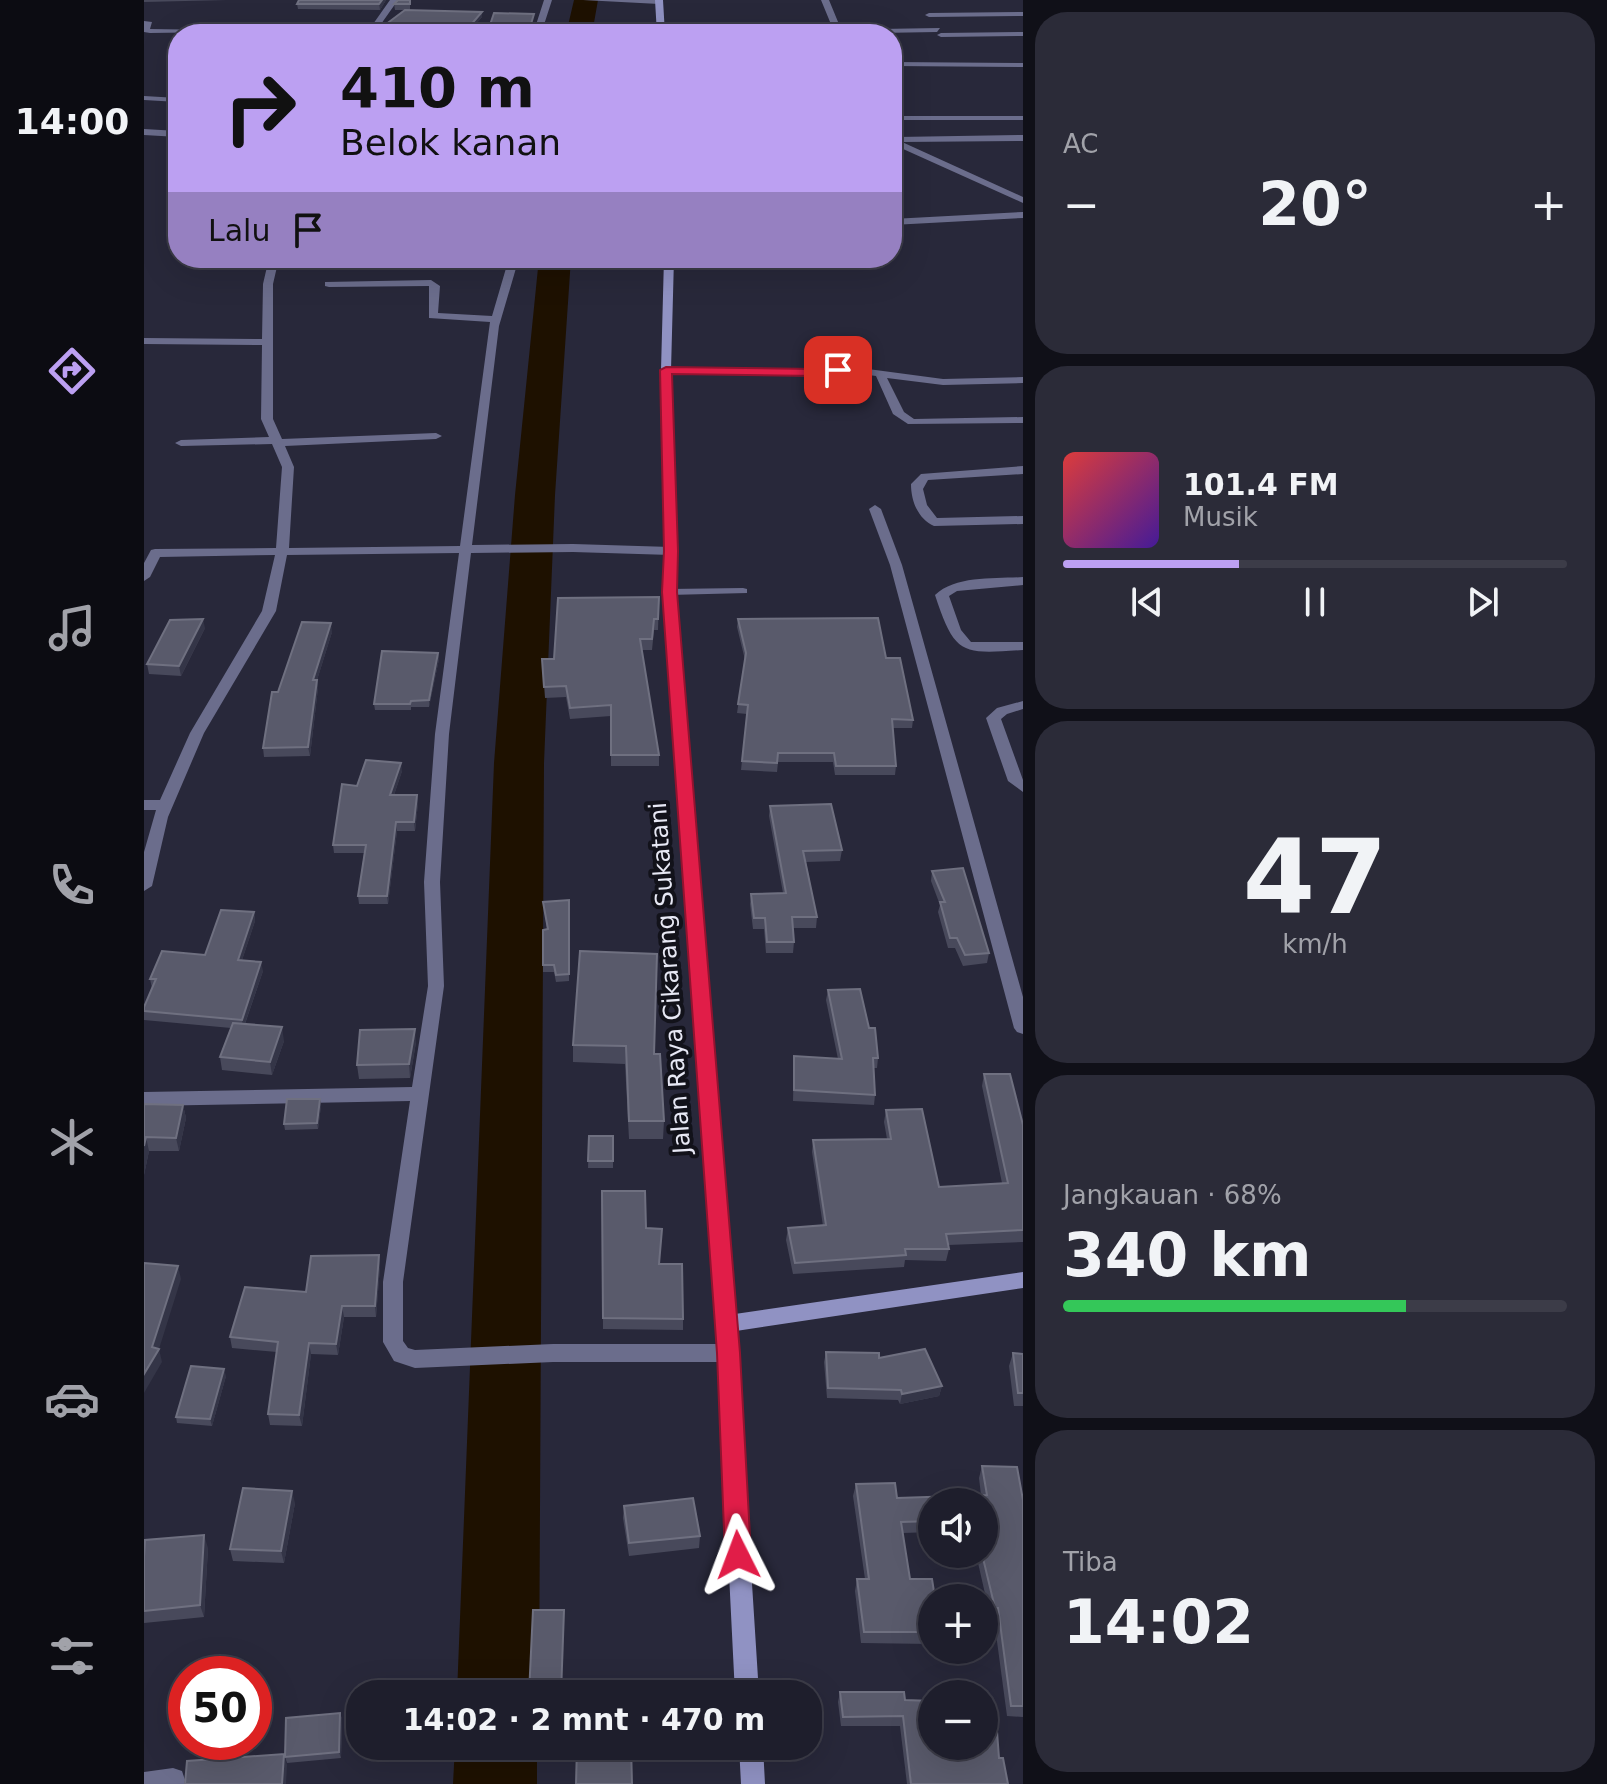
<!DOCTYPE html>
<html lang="id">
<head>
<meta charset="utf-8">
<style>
	body { margin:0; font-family:"DejaVu Sans",sans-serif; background:#2b2b38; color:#f1f3f6; height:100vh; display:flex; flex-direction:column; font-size:30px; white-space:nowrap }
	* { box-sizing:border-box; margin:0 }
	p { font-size:26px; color:#a1a2a9 }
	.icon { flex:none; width:44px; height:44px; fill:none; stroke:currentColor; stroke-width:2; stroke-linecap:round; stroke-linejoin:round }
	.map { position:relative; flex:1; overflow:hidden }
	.drawer { display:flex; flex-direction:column; gap:12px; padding:12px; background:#101018; width:584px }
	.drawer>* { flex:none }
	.hud { position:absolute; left:24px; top:24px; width:734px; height:244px; border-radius:32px; box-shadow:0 8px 32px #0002,0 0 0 2px #3c3c48; background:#bca0f2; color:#111; overflow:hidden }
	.buttons { position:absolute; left:774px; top:1488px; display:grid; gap:16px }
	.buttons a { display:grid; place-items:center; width:80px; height:80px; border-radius:50%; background:#1e1e2c; box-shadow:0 8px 32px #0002,0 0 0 2px #3c3c48; font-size:40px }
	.speed { position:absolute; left:24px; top:1656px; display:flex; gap:16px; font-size:40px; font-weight:700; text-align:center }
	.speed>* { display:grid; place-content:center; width:104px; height:104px; border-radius:50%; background:#1e1e2c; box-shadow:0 8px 32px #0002,0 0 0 2px #3c3c48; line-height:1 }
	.speed .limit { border:12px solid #d22; background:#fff; color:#111 }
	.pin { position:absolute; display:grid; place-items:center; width:68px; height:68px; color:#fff; margin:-34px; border-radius:16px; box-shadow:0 4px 12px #0006 }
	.me { position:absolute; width:88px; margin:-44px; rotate:357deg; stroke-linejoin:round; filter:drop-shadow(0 0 6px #0008) }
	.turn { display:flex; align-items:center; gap:28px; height:168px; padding:0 40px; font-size:36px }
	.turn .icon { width:104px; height:104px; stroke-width:2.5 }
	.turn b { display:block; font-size:56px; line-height:68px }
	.then { display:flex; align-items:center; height:76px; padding:0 40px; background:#0003; gap:16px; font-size:30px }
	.big { font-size:60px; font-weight:700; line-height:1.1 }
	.drawer .widget { flex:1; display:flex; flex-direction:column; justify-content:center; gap:12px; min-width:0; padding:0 28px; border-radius:32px; background:#2b2b38 }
	.drawer .dial { align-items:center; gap:0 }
	.dial b { font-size:104px; line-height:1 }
	.song { display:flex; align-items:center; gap:24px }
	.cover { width:96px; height:96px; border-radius:12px; background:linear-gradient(135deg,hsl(0 70% 55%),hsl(260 70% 35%)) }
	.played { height:8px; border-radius:4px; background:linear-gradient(90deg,#bca0f2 35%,#3c3c48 35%) }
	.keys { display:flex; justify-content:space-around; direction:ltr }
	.heat { display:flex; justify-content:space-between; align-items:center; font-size:44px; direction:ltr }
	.charge { height:12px; border-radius:6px; background:linear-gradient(90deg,#34c759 68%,#3c3c48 0) }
	.trip { position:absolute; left:202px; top:1680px; width:476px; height:80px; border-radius:32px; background:#1e1e2c; box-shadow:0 8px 32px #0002,0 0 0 2px #3c3c48; font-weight:700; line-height:80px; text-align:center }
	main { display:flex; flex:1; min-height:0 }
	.menu { display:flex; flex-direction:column; width:144px; justify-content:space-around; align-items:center; background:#0c0c12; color:#a1a2a9 }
	.menu .icon { width:56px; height:56px }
	.menu .active { color:#bca0f2 }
	.menu b { font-size:36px; color:#f1f3f6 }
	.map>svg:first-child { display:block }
</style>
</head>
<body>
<main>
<nav class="menu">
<b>14:00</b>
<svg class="icon active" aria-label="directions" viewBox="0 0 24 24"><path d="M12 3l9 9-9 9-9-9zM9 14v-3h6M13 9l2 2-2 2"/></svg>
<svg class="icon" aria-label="music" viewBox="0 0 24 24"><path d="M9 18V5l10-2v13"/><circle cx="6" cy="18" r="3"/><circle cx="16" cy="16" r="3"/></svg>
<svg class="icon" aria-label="phone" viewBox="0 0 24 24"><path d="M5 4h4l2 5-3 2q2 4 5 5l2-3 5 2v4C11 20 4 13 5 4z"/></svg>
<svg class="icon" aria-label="climate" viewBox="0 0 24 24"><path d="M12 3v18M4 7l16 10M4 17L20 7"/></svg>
<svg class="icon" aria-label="car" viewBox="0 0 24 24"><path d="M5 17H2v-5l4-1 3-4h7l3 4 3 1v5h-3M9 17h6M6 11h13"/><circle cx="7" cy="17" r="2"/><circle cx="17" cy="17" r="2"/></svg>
<svg class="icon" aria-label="filters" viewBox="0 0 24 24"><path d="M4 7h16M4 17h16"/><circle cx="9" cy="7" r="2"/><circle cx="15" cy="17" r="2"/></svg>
</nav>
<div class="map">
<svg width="879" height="1784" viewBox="0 0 879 1784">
	<rect width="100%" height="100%" fill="#28283a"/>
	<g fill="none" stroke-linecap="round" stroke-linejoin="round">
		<path fill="#1e1100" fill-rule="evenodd" d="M 430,0 L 454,0 L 448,34 L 422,34 Z
			M 395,258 L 427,258 L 411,495 L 400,763 L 395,1694 L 313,1694 L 350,763 L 371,495 Z
			M 311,1746 L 393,1746 L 393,1784 L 309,1784 Z"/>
		<path fill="#6b6d8c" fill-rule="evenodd" d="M 599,588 L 603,589 L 603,593 L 525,595 L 519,592 L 525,589 Z"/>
		<path fill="#6b6d8c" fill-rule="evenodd" d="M 246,0 L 254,0 L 230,34 L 222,34 Z
			M 400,0 L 408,0 L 397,34 L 389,34 Z
			M 439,0 L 516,0 L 519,2 L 515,4 Z
			M 677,0 L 685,0 L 699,34 L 691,34 Z
			M 879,12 L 879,16 L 785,17 L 781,15 L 785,13 Z
			M 0,21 L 8,22 L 6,29 L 72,30 L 76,32 L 6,33 L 0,32 Z
			M 796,28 L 793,32 L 735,33 L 731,31 L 735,29 Z
			M 101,31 L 126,34 L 98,34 Z
			M 879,32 L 879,36 L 797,37 L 793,35 L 797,33 Z
			M 748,62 L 879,63 L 879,67 L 748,66 Z
			M 0,96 L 34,98 L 34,102 L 0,100 Z
			M 748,116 L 879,116 L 879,120 L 748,120 Z
			M 0,129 L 34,131 L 34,137 L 0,135 Z
			M 879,135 L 879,141 L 758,142 L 879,197 L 879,203 L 748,144 L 748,138 L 753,137 Z
			M 34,167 L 34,181 L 26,176 Z
			M 879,212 L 879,218 L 748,225 L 748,219 Z
			M 125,258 L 135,258 L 129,284 L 129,419 L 138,439 L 292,433 L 298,436 L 292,439 L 141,446 L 150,467 L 145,548 L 316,546 L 346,322 L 285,318 L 285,286 L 185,287 L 181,286 L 181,282 L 287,280 L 296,286 L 294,313 L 348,316 L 365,258 L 375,258 L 355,326 L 328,545 L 429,544 L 527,547 L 533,551 L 527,555 L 429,552 L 327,553 L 305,734 L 296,882 L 300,986 L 259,1282 L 259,1341 L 264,1348 L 271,1350 L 409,1344 L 584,1344 L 591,1347 L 594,1353 L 591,1359 L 584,1362 L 409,1362 L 271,1368 L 250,1361 L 239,1342 L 239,1282 L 266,1101 L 0,1106 L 0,1092 L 268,1087 L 284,986 L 280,882 L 291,734 L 315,553 L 143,555 L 132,611 L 60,733 L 24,817 L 8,886 L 0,891 L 0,852 L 12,810 L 0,810 L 0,800 L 16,800 L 46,733 L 118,611 L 131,555 L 16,557 L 6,577 L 0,581 L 0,563 L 7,550 L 11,549 L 132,548 L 138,467 L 128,444 L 37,446 L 31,443 L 37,440 L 125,437 L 117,419 L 118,345 L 0,344 L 0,338 L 118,339 L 119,284 Z
			M 522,367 L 669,370 L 709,367 L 799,379 L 879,377 L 879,383 L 799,385 L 743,378 L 760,412 L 770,419 L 879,417 L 879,423 L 764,424 L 749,414 L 732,376 C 715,374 697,370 682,377 L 518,372 L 517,370 Z
			M 879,466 L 879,474 L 784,480 L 779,489 L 783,505 L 793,518 L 879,516 L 879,524 L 790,526 C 774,519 767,501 767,484 L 777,474 Z
			M 731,505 L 737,509 L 758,565 L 879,997 L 879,1034 L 873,1032 L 870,1028 L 746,565 L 725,509 Z
			M 879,577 L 879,585 L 813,591 L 805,596 L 817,630 L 827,642 L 879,642 L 879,650 C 818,654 811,656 791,595 C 812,575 852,579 879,577 Z
			M 879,701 L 879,709 L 863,714 L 857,719 L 879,780 L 879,792 L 864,781 L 842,718 L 853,708 Z
			M 29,1768 L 38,1771 L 41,1780 L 40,1784 L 0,1784 L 0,1772 Z"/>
		<path fill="#9092c3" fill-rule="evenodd" d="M 511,0 L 519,0 L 521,34 L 513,34 Z
			M 520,258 L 530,258 L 527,370 L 533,551 L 532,592 L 591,1314 L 879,1272 L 879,1288 L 592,1331 L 615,1694 L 591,1694 L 574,1353 L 518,592 L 521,551 L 517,370 Z
			M 595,1746 L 619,1746 L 621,1784 L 597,1784 Z"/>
	</g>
	<path fill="#48495b" d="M 0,0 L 83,0 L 0,2 Z
		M 155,0 L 242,0 L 236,10 L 154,9 L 153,4 Z
		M 266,0 L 266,10 L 338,17 L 323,34 L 229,34 L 261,10 L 251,10 L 250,4 Z
		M 515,597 L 514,630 L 510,630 L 508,650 L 498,650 L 515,755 L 515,766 L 467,766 L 467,716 L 426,719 L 422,697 L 401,698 L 399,670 L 410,659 Z
		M 594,619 L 742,658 L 769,720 L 768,728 L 749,728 L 752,766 L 751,775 L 691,775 L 689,762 L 634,762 L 633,772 L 597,770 L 603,714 L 593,713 L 601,660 L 593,627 Z
		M 61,628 L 37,676 L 5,674 L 3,664 Z
		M 188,632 L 173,680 L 174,688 L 166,756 L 120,757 L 119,748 L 134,692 Z
		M 294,653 L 295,659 L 285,707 L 267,707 L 267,710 L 231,710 L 230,704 Z
		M 258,771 L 250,795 L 273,795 L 274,803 L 271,831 L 253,831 L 244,904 L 215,904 L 214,896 L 220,853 L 190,853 L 189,845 L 213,786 Z
		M 626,806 L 698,850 L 696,861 L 662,862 L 673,917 L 672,928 L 649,928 L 650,942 L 649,953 L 622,953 L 620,929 L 609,929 L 606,904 L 607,894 L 639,893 L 625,816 Z
		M 788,871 L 845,953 L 843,963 L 819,966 L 811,948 L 804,948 L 794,912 L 796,905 L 787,881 Z
		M 425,900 L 425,981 L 412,982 L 410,972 L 399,972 L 399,930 L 403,929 L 399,902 Z
		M 110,912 L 111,921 L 98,960 L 119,971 L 101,1024 L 140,1041 L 128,1075 L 78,1070 L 76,1057 L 87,1028 L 0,1020 L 0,1007 L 8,988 L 6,979 L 61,955 Z
		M 436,951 L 510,1054 L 520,1121 L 519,1139 L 485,1139 L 481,1064 L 429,1062 L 429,1045 Z
		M 684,990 L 725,1028 L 734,1058 L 733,1068 L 730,1068 L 731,1095 L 730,1105 L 649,1101 L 650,1056 L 694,1059 L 682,1000 Z
		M 272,1042 L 266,1078 L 215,1079 L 213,1065 Z
		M 840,1074 L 879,1125 L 879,1242 L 804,1245 L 805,1249 L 802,1261 L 761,1260 L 760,1267 L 649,1274 L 642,1240 L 644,1228 L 679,1226 L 668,1152 L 669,1140 L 743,1139 L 740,1122 L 742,1110 L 795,1187 L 858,1183 L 838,1086 Z
		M 176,1099 L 177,1106 L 174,1129 L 141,1130 L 140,1124 Z
		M 0,1104 L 39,1105 L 42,1118 L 35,1151 L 5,1151 L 0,1175 Z
		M 445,1136 L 469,1136 L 469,1168 L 444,1168 Z
		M 458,1191 L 502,1228 L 518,1229 L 515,1264 L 539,1319 L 539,1330 L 459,1329 Z
		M 235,1255 L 236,1266 L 232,1317 L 200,1317 L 194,1355 L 167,1354 L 158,1426 L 126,1425 L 124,1414 L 133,1352 L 88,1348 L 86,1337 L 162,1292 Z
		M 682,1352 L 735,1358 L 798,1386 L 795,1396 L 756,1404 L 754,1400 L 683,1398 L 680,1362 Z
		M 869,1353 L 879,1354 L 879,1406 L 870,1406 L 865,1366 Z
		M 82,1376 L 68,1426 L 33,1423 L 32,1417 Z
		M 838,1466 L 879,1500 L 879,1717 L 863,1716 L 850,1619 L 847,1620 L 832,1554 L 840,1554 L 840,1502 L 788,1502 L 788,1532 L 759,1533 L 766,1579 L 788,1598 L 788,1644 L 717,1643 L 711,1591 L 713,1579 L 721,1579 L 709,1496 L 712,1484 L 753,1498 L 837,1495 L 835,1478 Z
		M 151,1503 L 140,1563 L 89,1561 L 86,1549 Z
		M 480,1506 L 556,1536 L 555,1548 L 485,1556 L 479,1518 Z
		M 64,1548 L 60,1617 L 0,1623 L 0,1557 Z
		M 696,1692 L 761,1700 L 855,1758 L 864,1784 L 763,1784 L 756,1726 L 697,1726 L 694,1702 Z
		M 196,1713 L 198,1719 L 197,1758 L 143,1763 L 141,1757 Z"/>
	<path fill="#343547" d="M 238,0 L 242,0 L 236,10 L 235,4 Z
		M 338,12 L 338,17 L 323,34 L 319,34 Z
		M 59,619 L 61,628 L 37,676 L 35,666 Z
		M 187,623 L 188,632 L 173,680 L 174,688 L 166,756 L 164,747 L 169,680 Z
		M 294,653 L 295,659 L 285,707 L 285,700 Z
		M 257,763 L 258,771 L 247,804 L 246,795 Z
		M 273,795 L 274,803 L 271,831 L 270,822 Z
		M 252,822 L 253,831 L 244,904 L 243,896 Z
		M 110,912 L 111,921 L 95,969 L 94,960 Z
		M 117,962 L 119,971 L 99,1029 L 98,1020 Z
		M 138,1027 L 140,1041 L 128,1075 L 126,1062 Z
		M 271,1029 L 272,1042 L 266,1078 L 265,1064 Z
		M 176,1099 L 177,1106 L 174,1129 L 173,1123 Z
		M 39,1105 L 42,1118 L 35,1151 L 32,1138 Z
		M 2,1137 L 5,1151 L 0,1175 L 0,1146 Z
		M 235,1255 L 236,1266 L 232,1317 L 231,1306 Z
		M 34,1266 L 37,1279 L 15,1349 L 18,1362 L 0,1393 L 0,1374 Z
		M 198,1306 L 200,1317 L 194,1355 L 192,1344 Z
		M 165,1343 L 167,1354 L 158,1426 L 155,1415 Z
		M 80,1369 L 82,1376 L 68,1426 L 66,1419 Z
		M 798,1386 L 795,1396 L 756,1404 L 758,1394 Z
		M 148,1491 L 151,1503 L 140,1563 L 137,1551 Z
		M 60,1535 L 64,1548 L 60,1617 L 56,1605 Z
		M 196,1713 L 198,1719 L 197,1758 L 195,1752 Z
		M 140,1754 L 143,1765 L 142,1784 L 138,1784 Z"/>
	<path fill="#595a6b" stroke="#6f7080" stroke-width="2" d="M 155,0 L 238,0 L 235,4 L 153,4 Z
		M 254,0 L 266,0 L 266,4 L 250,4 Z
		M 261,10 L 338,12 L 319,34 L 229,34 Z
		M 350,13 L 390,14 L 384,34 L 343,34 Z
		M 515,597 L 514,619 L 510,619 L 508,639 L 496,639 L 515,755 L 467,755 L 467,705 L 426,708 L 422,686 L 400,687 L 398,659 L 410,659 L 414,598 Z
		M 734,618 L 742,658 L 756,658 L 769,720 L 748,719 L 752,766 L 692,766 L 690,753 L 634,753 L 633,763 L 598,761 L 604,705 L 594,704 L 602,653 L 594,619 Z
		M 59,619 L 35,666 L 3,664 L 26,620 Z
		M 158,622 L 187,623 L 169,680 L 173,680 L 164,747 L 119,748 L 128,692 L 134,692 Z
		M 238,651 L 294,653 L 285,700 L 267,701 L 266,704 L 230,704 Z
		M 222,760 L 257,763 L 246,795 L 273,795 L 270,822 L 252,822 L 243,896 L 214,896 L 222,845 L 189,845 L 198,784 L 213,786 Z
		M 687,804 L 698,850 L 659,851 L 673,917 L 648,917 L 650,942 L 623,942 L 621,918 L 610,918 L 607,894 L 642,893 L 626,806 Z
		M 819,868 L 845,953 L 821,955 L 813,938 L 806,938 L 796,902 L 801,902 L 788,871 Z
		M 425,900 L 425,974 L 412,975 L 410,965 L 399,965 L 399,930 L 404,929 L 399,902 Z
		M 77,910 L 110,912 L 94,960 L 117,962 L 98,1020 L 0,1011 L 0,1007 L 12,979 L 6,979 L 18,951 L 61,955 Z
		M 436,951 L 513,954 L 510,1054 L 516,1054 L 520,1121 L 485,1121 L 482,1046 L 429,1045 Z
		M 716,989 L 725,1028 L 731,1028 L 734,1058 L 729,1058 L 731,1095 L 650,1090 L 650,1056 L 698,1059 L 684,990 Z
		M 89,1023 L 138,1027 L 126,1062 L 76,1057 Z
		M 271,1029 L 265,1064 L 213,1065 L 216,1030 Z
		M 840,1074 L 866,1074 L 879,1125 L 879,1230 L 802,1234 L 805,1249 L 761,1249 L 762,1255 L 651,1263 L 644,1228 L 682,1225 L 669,1140 L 747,1139 L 742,1110 L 778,1109 L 795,1187 L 864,1183 Z
		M 143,1099 L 176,1099 L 173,1123 L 140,1124 Z
		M 0,1104 L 39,1105 L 32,1138 L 2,1137 L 0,1146 Z
		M 445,1136 L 469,1136 L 469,1161 L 444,1161 Z
		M 458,1191 L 501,1191 L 502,1228 L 518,1229 L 515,1264 L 538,1264 L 539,1319 L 459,1318 Z
		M 235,1255 L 231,1306 L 198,1306 L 192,1344 L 165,1343 L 155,1415 L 124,1414 L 134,1342 L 86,1337 L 101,1287 L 162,1292 L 167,1256 Z
		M 0,1263 L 34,1266 L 8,1347 L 15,1349 L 0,1374 Z
		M 781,1349 L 798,1386 L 758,1394 L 757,1390 L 684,1388 L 682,1352 L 735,1353 L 735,1358 Z
		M 869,1353 L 879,1354 L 879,1393 L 874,1393 Z
		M 47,1366 L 80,1369 L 66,1419 L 32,1417 Z
		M 838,1466 L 873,1467 L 879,1500 L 879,1706 L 867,1706 L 854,1608 L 851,1608 L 838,1554 L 840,1554 L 840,1502 L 788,1502 L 788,1521 L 757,1522 L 766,1579 L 788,1579 L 791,1598 L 788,1598 L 788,1632 L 720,1632 L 713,1579 L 725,1579 L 712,1484 L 751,1483 L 753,1498 L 843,1495 Z
		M 99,1488 L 148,1491 L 137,1551 L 86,1549 Z
		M 549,1498 L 556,1536 L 485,1543 L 480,1506 Z
		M 60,1535 L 56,1605 L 0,1611 L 0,1557 L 1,1540 Z
		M 389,1610 L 420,1610 L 417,1694 L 385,1694 Z
		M 696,1692 L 760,1692 L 761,1700 L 788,1701 L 788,1746 L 840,1746 L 840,1704 L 851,1705 L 855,1758 L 859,1758 L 864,1784 L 767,1784 L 759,1716 L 699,1717 Z
		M 196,1713 L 195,1752 L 141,1757 L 142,1718 Z
		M 433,1746 L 487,1746 L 488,1784 L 432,1784 Z
		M 140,1754 L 138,1784 L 41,1784 L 43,1761 Z"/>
	<path fill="#e11d48" stroke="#92132f" stroke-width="2" d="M 694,366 L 698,367 L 698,372 L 673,376 L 528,374 L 534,551 L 533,592 L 596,1353 L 607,1555 L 603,1563 L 594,1567 L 585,1563 L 581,1555 L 573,1353 L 518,592 L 520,551 L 516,370 L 522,367 L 673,369 Z"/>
	<g text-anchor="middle" stroke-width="8" stroke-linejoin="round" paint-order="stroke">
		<g font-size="24" fill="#e7e8f4" stroke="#12121a">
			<text transform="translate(526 978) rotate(-94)" y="8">Jalan Raya Cikarang Sukatani</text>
		</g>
	</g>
</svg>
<div class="buttons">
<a><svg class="icon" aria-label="sound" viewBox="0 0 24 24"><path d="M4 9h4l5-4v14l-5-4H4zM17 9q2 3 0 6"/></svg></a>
<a>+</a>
<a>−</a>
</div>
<div class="speed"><div class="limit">50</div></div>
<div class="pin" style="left:694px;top:370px;background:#d93025"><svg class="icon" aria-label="arrive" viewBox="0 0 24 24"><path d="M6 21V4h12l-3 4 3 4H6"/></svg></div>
<svg class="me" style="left:594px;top:1555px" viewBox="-20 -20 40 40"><path d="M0-17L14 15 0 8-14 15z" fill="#e11d48" stroke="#fff" stroke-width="4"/></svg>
<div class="trip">14:02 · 2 mnt · 470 m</div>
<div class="hud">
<div class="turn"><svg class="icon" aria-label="right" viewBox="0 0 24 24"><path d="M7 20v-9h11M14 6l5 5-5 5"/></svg><div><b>410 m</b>Belok kanan</div></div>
<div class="then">Lalu<svg class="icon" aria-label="arrive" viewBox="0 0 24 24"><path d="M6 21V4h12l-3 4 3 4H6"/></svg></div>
</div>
</div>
<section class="drawer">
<div class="widget"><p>AC</p>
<div class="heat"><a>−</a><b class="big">20°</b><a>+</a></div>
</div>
<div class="widget">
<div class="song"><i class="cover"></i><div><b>101.4 FM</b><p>Musik</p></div></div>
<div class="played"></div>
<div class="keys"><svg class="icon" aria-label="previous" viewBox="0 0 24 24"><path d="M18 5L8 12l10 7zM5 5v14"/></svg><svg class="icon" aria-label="pause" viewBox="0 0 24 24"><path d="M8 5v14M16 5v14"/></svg><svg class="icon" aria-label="next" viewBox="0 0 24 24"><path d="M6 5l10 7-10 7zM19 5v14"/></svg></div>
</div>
<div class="widget dial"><b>47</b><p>km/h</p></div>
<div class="widget"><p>Jangkauan · 68%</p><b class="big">340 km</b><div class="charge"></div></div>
<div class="widget"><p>Tiba</p><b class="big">14:02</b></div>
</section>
</main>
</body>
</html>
